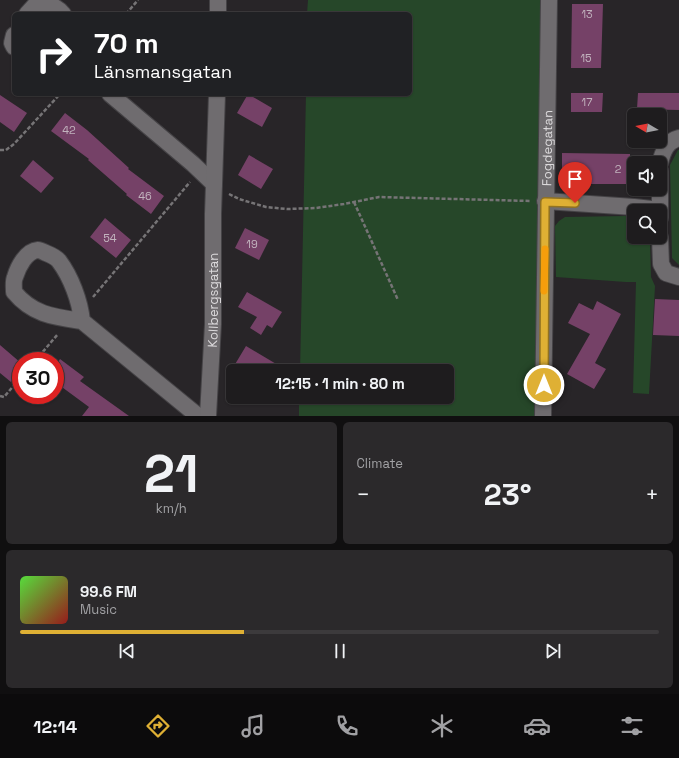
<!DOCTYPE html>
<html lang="en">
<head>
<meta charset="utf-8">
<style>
	body { margin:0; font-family:"Space Grotesk",sans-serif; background:#2b292b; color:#f1f3f6; height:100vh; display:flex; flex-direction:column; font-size:15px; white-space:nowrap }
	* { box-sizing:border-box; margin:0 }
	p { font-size:13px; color:#a1a1a4 }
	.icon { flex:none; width:22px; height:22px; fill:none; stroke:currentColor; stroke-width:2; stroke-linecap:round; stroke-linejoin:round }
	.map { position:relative; height:416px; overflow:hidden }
	.panel { display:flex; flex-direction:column; gap:6px; padding:6px; background:#100f10; flex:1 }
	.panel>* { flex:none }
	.guide { position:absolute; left:12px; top:12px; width:400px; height:84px; border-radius:6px; box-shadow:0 1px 3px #0004,0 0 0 1px #3c3a3c; background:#202124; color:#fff; overflow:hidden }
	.needle { width:26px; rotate:280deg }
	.controls { position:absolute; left:627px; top:108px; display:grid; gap:8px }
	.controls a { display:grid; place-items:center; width:40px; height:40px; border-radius:6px; background:#1e1c1e; box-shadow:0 1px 3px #0004,0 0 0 1px #3c3a3c; font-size:20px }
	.speed { position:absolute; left:12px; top:352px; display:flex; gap:8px; font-size:20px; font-weight:700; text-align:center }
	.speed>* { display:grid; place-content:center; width:52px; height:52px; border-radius:50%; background:#1e1c1e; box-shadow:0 1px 3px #0004,0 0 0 1px #3c3a3c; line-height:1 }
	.speed .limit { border:6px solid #d22; background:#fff; color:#111 }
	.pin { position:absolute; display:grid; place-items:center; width:34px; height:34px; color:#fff; margin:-41px -17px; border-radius:50% 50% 50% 0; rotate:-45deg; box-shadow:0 0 4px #0007 }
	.pin .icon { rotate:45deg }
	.me { position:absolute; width:44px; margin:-22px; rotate:0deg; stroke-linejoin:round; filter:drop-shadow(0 0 3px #0008) }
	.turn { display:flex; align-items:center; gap:14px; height:84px; padding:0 16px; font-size:18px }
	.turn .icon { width:52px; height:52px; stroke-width:2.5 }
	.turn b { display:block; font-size:28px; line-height:34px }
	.big { font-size:30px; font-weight:600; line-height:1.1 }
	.panel .card { flex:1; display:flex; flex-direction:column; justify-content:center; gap:6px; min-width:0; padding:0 14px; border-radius:6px; background:#2b292b }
	.panel .dial { align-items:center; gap:0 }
	.dial b { font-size:52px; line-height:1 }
	.song { display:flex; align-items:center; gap:12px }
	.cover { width:48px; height:48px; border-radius:6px; background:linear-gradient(135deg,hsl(110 70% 55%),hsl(0 70% 35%)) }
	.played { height:4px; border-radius:2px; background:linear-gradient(90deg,#dfb034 35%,#3c3a3c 35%) }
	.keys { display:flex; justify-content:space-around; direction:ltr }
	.heat { display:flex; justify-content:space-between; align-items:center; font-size:22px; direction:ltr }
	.panel .tiles { flex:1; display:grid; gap:6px; grid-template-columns:1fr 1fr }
	.card:last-child { grid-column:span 2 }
	.trip { position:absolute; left:226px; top:364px; width:228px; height:40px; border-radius:6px; background:#1e1c1e; box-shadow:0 1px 3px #0004,0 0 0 1px #3c3a3c; font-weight:600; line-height:40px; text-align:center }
	.tabs { display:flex; height:64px; justify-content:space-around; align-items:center; background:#0c0b0c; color:#a1a1a4 }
	.tabs .icon { width:28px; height:28px }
	.tabs .current { color:#dfb034 }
	.tabs b { font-size:18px; color:#f1f3f6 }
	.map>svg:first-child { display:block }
</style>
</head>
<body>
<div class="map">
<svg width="679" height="416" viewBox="0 0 679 416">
	<rect width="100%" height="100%" fill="#282528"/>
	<path fill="#264729" d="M 308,0 L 549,0 L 543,416 L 299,416 L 299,397 L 447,397 L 447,371 L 300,371 L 306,94 L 410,94 L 410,14 L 307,14 Z
		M 678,150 L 679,150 L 679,265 L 672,258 L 670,165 Z
		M 626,216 L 634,217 L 634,237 L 650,237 L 651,277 L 655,286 L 649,394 L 633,393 L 636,282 L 626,282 L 556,277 L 555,226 L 559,221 L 565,217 Z"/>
	<path fill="#754167" d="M 572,4 L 603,4 L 601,68 L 571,68 Z
		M 571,93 L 603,93 L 602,112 L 571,112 Z
		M 638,93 L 679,93 L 679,110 L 637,109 Z
		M 248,94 L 272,108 L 262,127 L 237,113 Z
		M 0,95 L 27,113 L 14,132 L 0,122 Z
		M 65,113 L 87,130 L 129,168 L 128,169 L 164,196 L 151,214 L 126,195 L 127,194 L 88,160 L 89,159 L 51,131 Z
		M 562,153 L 630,154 L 630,184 L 562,184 Z
		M 249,155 L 273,169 L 261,189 L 238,175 Z
		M 33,160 L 54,178 L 41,193 L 20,176 Z
		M 105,218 L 131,240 L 116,258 L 90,237 Z
		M 245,228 L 269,240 L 259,260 L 235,248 Z
		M 247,292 L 282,312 L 272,328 L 267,325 L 261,335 L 250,328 L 257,317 L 238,307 Z
		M 655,299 L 679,300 L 679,336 L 653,335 Z
		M 597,301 L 621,314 L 595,363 L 606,369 L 594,389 L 567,374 L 590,334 L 568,323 L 579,303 L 593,310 Z
		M 0,345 L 21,363 L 21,370 L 11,382 L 0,373 Z
		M 246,346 L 288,371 L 242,371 L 234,366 Z
		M 60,359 L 84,377 L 80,381 L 129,416 L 82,416 L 89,407 L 55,382 L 55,367 Z"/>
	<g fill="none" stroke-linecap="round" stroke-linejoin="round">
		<defs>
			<g id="street">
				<path d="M 27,14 L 37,3 C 47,4 56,5 63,14"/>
				<path d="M 218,14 L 218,0"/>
				<path d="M 14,35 L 12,43 L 14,47"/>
				<path d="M 110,94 L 193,164 L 214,184"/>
				<path d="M 660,163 C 663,151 667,141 679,138"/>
				<path d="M 660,171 L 660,218"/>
				<path d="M 545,201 L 634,207 L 660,210"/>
				<path d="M 660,237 L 661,264 L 666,273 L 679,277"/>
				<path d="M 82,321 C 80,301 71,277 59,261 C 56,257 51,255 46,253 C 44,252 40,250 38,250 C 26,251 18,267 15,277 C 13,281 14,287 14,292 C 33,315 54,317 82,321 L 198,416"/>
				<path id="s1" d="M 208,416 L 213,324 L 213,214 L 217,94"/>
				<path id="s2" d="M 543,416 L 549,0"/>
			</g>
		</defs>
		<use href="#street" stroke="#454346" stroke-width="18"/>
		<path stroke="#767476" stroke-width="2.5" stroke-dasharray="4 2" stroke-linecap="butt" d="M 126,14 L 138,0
			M 0,150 L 6,150 L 14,144 L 60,94
			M 229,194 L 239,199 L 266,207 L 287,209 L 316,208 L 344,204 L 379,197 L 531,201
			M 354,202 L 398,300
			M 93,297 L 190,182
			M 35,361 L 58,334
			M 0,396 L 4,397 L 21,377"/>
		<use href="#street" stroke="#6f6c6f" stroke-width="16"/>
	</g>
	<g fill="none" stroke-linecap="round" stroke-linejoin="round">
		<defs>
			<path id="route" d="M 544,385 L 545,202 L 575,203"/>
		</defs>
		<use href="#route" stroke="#917222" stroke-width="10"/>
		<use href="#route" stroke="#dfb034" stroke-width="7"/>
		<path stroke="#f59e0b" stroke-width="7" d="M 544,291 L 545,249"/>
	</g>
	<g text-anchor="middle" stroke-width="4" stroke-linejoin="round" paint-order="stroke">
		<g font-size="11" fill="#c2b3be">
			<text x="587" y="18">13</text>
			<text x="586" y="62">15</text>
			<text x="587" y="106">17</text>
			<text x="69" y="134">42</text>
			<text x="618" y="173">2</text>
			<text x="145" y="200">46</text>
			<text x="110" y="242">54</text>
			<text x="252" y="248">19</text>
		</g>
		<g font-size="13" fill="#dbd9db" stroke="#100f10">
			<text dy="5" stroke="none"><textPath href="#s2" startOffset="268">Fogdegatan</textPath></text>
			<text dy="5" stroke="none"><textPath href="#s1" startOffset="116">Kollbergsgatan</textPath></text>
		</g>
	</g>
</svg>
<div class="controls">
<a><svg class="needle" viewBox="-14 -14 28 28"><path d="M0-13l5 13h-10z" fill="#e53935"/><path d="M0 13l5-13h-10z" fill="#a1a1a4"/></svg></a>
<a><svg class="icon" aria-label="sound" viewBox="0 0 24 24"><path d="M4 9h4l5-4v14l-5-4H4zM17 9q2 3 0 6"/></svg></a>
<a><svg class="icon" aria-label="search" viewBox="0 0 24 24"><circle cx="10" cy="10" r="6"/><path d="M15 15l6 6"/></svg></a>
</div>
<div class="speed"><div class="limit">30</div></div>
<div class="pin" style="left:575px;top:203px;background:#d93025"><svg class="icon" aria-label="arrive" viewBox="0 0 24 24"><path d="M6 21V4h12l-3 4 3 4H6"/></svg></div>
<svg class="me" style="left:544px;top:385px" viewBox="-20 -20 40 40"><circle r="17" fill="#dfb034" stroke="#fff" stroke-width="3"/><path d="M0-11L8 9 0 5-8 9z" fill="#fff"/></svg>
<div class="trip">12:15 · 1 min · 80 m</div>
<div class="guide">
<div class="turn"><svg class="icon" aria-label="right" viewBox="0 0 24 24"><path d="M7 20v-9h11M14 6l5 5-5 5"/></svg><div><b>70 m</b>Länsmansgatan</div></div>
</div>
</div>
<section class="panel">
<div class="tiles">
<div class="card dial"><b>21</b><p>km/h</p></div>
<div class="card"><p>Climate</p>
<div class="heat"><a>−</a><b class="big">23°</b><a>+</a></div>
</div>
<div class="card">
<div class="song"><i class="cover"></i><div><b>99.6 FM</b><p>Music</p></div></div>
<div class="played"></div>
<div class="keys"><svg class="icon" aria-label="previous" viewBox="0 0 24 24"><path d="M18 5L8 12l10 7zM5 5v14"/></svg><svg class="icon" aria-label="pause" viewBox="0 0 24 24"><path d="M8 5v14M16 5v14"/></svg><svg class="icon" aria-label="next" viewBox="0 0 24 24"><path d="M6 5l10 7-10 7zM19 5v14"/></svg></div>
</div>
</div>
</section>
<nav class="tabs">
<b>12:14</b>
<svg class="icon current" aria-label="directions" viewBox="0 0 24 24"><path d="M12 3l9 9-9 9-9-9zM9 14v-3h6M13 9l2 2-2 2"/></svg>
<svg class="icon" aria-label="music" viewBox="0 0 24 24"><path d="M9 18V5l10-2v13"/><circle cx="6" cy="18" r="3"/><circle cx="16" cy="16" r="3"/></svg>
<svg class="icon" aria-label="phone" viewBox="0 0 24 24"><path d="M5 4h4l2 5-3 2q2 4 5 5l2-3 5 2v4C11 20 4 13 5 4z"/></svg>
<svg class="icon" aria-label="climate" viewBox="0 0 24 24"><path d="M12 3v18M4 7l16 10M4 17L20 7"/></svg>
<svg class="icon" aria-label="car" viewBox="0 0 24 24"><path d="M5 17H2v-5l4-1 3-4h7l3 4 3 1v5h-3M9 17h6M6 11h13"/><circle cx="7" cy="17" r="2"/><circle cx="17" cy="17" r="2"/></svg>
<svg class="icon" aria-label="filters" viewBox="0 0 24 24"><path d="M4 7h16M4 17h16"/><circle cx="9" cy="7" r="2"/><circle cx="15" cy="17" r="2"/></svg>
</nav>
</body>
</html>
